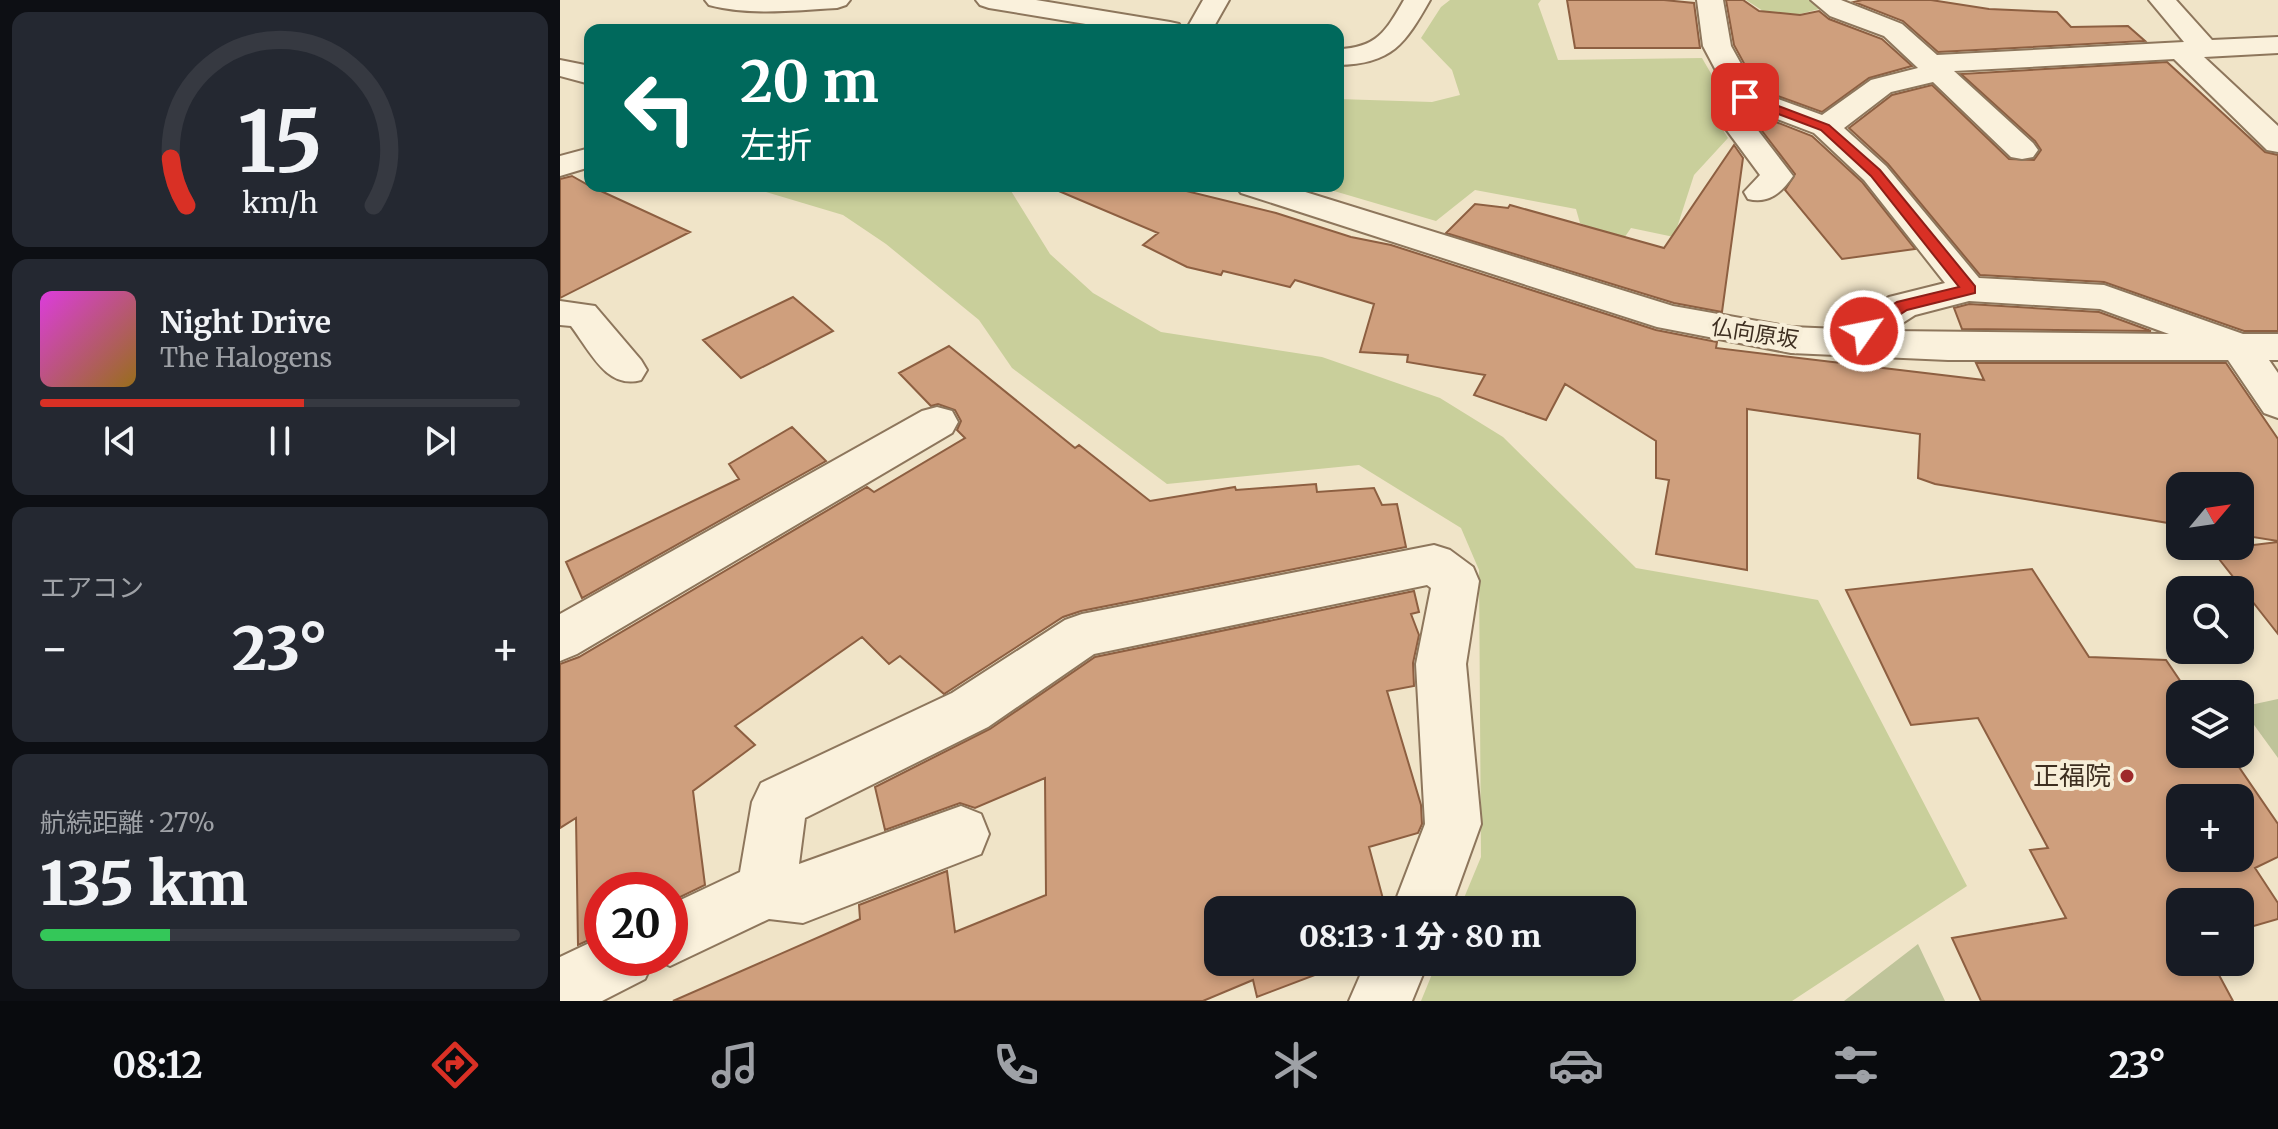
<!DOCTYPE html>
<html lang="ja">
<head>
<meta charset="utf-8">
<style>
	body { margin:0; font-family:Merriweather,"Noto Sans JP",serif; background:#242831; color:#f1f3f6; height:100vh; display:flex; flex-direction:column; font-size:30px; white-space:nowrap }
	* { box-sizing:border-box; margin:0 }
	p { font-size:26px; color:#9ea1a6 }
	.icon { flex:none; width:44px; height:44px; fill:none; stroke:currentColor; stroke-width:2; stroke-linecap:round; stroke-linejoin:round }
	.map { position:relative; flex:1; overflow:hidden }
	.sheet { display:flex; flex-direction:column; gap:12px; padding:12px; background:#0d0f14; width:560px }
	.sheet>* { flex:none }
	.guide { position:absolute; left:24px; top:24px; width:760px; height:168px; border-radius:16px; box-shadow:0 4px 12px #0003; background:#00695c; color:#fff; overflow:hidden }
	.needle { width:52px; rotate:61deg }
	.fabs { position:absolute; left:1606px; top:472px; display:grid; gap:16px }
	.fabs a { display:grid; place-items:center; width:88px; height:88px; border-radius:16px; background:#171b24; box-shadow:0 4px 12px #0003; font-size:40px }
	.speed { position:absolute; left:24px; top:872px; display:flex; gap:16px; font-size:40px; font-weight:700; text-align:center }
	.speed>* { display:grid; place-content:center; width:104px; height:104px; border-radius:50%; background:#171b24; box-shadow:0 4px 12px #0003; line-height:1 }
	.speed .limit { border:12px solid #d22; background:#fff; color:#111 }
	.pin { position:absolute; display:grid; place-items:center; width:68px; height:68px; color:#fff; margin:-34px; border-radius:16px; box-shadow:0 4px 12px #0006 }
	.me { position:absolute; width:88px; margin:-44px; rotate:57deg; stroke-linejoin:round; filter:drop-shadow(0 0 6px #0008) }
	.turn { display:flex; align-items:center; gap:28px; height:168px; padding:0 24px; font-size:36px }
	.turn .icon { width:104px; height:104px; stroke-width:2.5 }
	.turn b { display:block; font-size:56px; line-height:68px }
	.big { font-size:60px; font-weight:800; line-height:1.1 }
	.sheet .card { flex:1; display:flex; flex-direction:column; justify-content:center; gap:12px; min-width:0; padding:0 28px; border-radius:16px; background:#242831 }
	.sheet .dial { align-items:center; gap:0 }
	.dial svg { height:208px; overflow:visible; fill:none; stroke:#363941; stroke-width:7; stroke-linecap:round; text-anchor:middle }
	.dial text { fill:#f1f3f6; stroke:none }
	.song { display:flex; align-items:center; gap:24px }
	.cover { width:96px; height:96px; border-radius:12px; background:linear-gradient(135deg,hsl(300 70% 55%),hsl(40 70% 35%)) }
	.played { height:8px; border-radius:4px; background:linear-gradient(90deg,#d93025 55%,#363941 55%) }
	.keys { display:flex; justify-content:space-around; direction:ltr }
	.heat { display:flex; justify-content:space-between; align-items:center; font-size:44px; direction:ltr }
	.charge { height:12px; border-radius:6px; background:linear-gradient(90deg,#34c759 27%,#363941 0) }
	.trip { position:absolute; left:644px; top:896px; width:432px; height:80px; border-radius:16px; background:#171b24; box-shadow:0 4px 12px #0003; font-weight:800; line-height:80px; text-align:center }
	.tab-bar { display:flex; height:128px; justify-content:space-around; align-items:center; background:#090b0e; color:#9ea1a6 }
	.tab-bar .icon { width:56px; height:56px }
	.tab-bar .on { color:#d93025 }
	.tab-bar b { font-size:36px; color:#f1f3f6 }
	main { display:flex; flex:1; min-height:0 }
	.map>svg:first-child { display:block }
</style>
</head>
<body>
<main>
<section class="sheet">
<div class="card dial"><svg viewBox="0 0 100 80">
<path d="M14 69A42 42 0 1 1 86 69"/>
<path d="M14 69A42 42 0 0 1 8 51" stroke="#d93025"/>
<text x="50" y="56" font-size="32" font-weight="700">15</text>
<text x="50" y="72" font-size="11">km/h</text>
</svg></div>
<div class="card">
<div class="song"><i class="cover"></i><div><b>Night Drive</b><p>The Halogens</p></div></div>
<div class="played"></div>
<div class="keys"><svg class="icon" aria-label="previous" viewBox="0 0 24 24"><path d="M18 5L8 12l10 7zM5 5v14"/></svg><svg class="icon" aria-label="pause" viewBox="0 0 24 24"><path d="M8 5v14M16 5v14"/></svg><svg class="icon" aria-label="next" viewBox="0 0 24 24"><path d="M6 5l10 7-10 7zM19 5v14"/></svg></div>
</div>
<div class="card"><p>エアコン</p>
<div class="heat"><a>−</a><b class="big">23°</b><a>+</a></div>
</div>
<div class="card"><p>航続距離 · 27%</p><b class="big">135 km</b><div class="charge"></div></div>
</section>
<div class="map">
<svg width="1718" height="1001" viewBox="0 0 1718 1001">
	<rect width="100%" height="100%" fill="#f0e4c8"/>
	<path fill="#c9cf9b" d="M 890,0 L 981,0 L 978,4 L 998,60 L 1142,58 L 1167,101 L 1160,125 L 1168,138 L 1134,175 L 1114,237 L 1071,228 L 1062,241 L 1020,223 L 1016,209 L 915,190 L 876,221 L 757,186 L 778,186 L 778,99 L 872,102 L 900,95 L 892,70 L 861,38 L 881,7 Z
		M 1186,0 L 1256,0 L 1267,7 L 1217,20 Z
		M 203,186 L 448,186 L 490,254 L 533,293 L 601,332 L 762,357 L 880,398 L 943,437 L 1076,568 L 1258,600 L 1407,886 L 1232,1001 L 861,1001 L 877,962 L 1062,962 L 1062,910 L 899,910 L 921,857 L 919,570 L 901,528 L 799,465 L 607,484 L 452,368 L 419,320 L 326,244 L 283,215 L 206,192 Z"/>
	<path fill="#bfc49a" d="M 1718,699 L 1718,758 L 1681,707 Z
		M 1358,944 L 1385,1001 L 1284,1001 Z"/>
	<path fill="#cf9f7d" stroke="#8d5f41" stroke-width="2" fill-rule="evenodd" d="M 1007,0 L 1104,0 L 1134,3 L 1140,48 L 1015,48 Z
		M 1166,0 L 1183,0 L 1199,11 L 1240,15 L 1259,11 L 1269,19 L 1322,39 L 1352,66 L 1309,78 L 1262,112 L 1198,89 L 1174,45 Z
		M 1302,0 L 1371,0 L 1429,9 L 1497,12 L 1511,27 L 1568,26 L 1585,41 L 1378,52 L 1343,21 L 1294,2 Z
		M 1607,62 L 1705,152 L 1718,155 L 1718,331 L 1684,331 L 1544,282 L 1420,275 L 1328,164 L 1289,128 L 1332,95 L 1372,85 L 1449,159 L 1474,160 L 1481,150 L 1475,141 L 1401,74 Z
		M 1198,115 L 1252,136 L 1302,182 L 1355,249 L 1282,259 L 1225,190 L 1235,174 L 1196,123 Z
		M 1174,145 L 1183,158 L 1162,312 L 1114,303 L 886,233 L 915,204 L 948,208 L 950,205 L 1104,248 Z
		M 12,176 L 30,186 L 130,232 L 0,298 L 0,179 Z
		M 487,186 L 606,186 L 716,213 L 791,237 L 831,245 L 1096,330 L 1157,342 L 1156,348 L 1424,380 L 1416,363 L 1666,363 L 1718,439 L 1718,541 L 1680,535 L 1680,486 L 1620,486 L 1620,525 L 1375,484 L 1358,478 L 1360,434 L 1187,409 L 1187,570 L 1096,554 L 1109,480 L 1096,478 L 1096,441 L 1005,384 L 986,420 L 914,395 L 925,375 L 847,362 L 848,355 L 800,352 L 814,304 L 735,280 L 730,287 L 663,271 L 661,275 L 627,267 L 583,245 L 598,233 Z
		M 233,297 L 273,331 L 181,378 L 143,340 Z
		M 1409,304 L 1539,312 L 1591,331 L 1402,329 L 1394,308 Z
		M 389,346 L 515,448 L 519,445 L 590,501 L 675,487 L 676,490 L 756,484 L 757,492 L 814,488 L 822,505 L 837,504 L 846,547 L 521,611 L 503,617 L 384,694 L 340,656 L 329,664 L 302,637 L 175,726 L 195,745 L 133,791 L 145,885 L 110,902 L 110,890 L 42,890 L 42,934 L 18,945 L 16,818 L 0,828 L 0,664 L 19,657 L 307,487 L 314,492 L 405,438 L 397,430 L 401,421 L 395,410 L 378,404 L 371,406 L 339,373 Z
		M 232,427 L 266,461 L 22,598 L 6,562 L 179,479 L 169,464 Z
		M 1718,542 L 1718,634 L 1652,550 Z
		M 1472,569 L 1529,657 L 1606,660 L 1629,694 L 1620,694 L 1620,754 L 1670,754 L 1718,824 L 1718,857 L 1695,868 L 1718,903 L 1718,919 L 1680,930 L 1680,902 L 1620,902 L 1620,962 L 1652,962 L 1673,1001 L 1421,1001 L 1392,938 L 1506,918 L 1470,850 L 1488,848 L 1418,718 L 1351,725 L 1286,590 ZM 1620,798 L 1680,798 L 1680,858 L 1620,858 Z
		M 854,591 L 859,612 L 851,614 L 859,635 L 853,663 L 854,686 L 827,691 L 861,805 L 862,824 L 858,833 L 809,847 L 826,910 L 658,910 L 658,962 L 789,962 L 697,997 L 693,980 L 643,1001 L 113,1001 L 300,919 L 299,905 L 387,871 L 395,932 L 486,895 L 485,778 L 415,808 L 400,803 L 325,830 L 315,787 L 430,729 L 535,657 Z"/>
	<g fill="none" stroke-linecap="round" stroke-linejoin="round">
		<defs>
			<path id="minor" d="M 145,0 L 290,0 L 286,5 L 277,8 C 235,10 191,16 149,5 Z
				M 416,0 L 476,0 L 610,22 L 619,24 L 623,30 L 562,30 L 429,8 L 420,5 Z
				M 643,0 L 669,0 L 652,30 L 626,30 Z
				M 844,0 L 870,0 C 845,44 832,64 778,65 L 778,49 C 817,48 826,31 844,0 Z
				M 1137,0 L 1163,0 L 1171,46 L 1196,91 L 1262,115 L 1311,80 L 1358,68 L 1324,36 L 1270,16 L 1251,0 L 1281,0 L 1342,24 L 1377,55 L 1624,42 L 1589,0 L 1616,0 L 1652,40 L 1718,37 L 1718,53 L 1644,57 L 1718,126 L 1718,152 L 1707,150 L 1614,59 L 1394,71 L 1473,143 L 1478,150 L 1473,157 L 1462,159 L 1451,157 L 1373,82 L 1331,92 L 1284,128 L 1326,166 L 1419,278 L 1544,285 L 1683,334 L 1718,334 L 1718,360 L 1709,360 L 1718,373 L 1718,418 L 1704,413 L 1668,360 L 1388,360 L 1231,353 L 1097,327 L 681,193 L 676,186 L 726,186 L 1113,306 L 1231,327 L 1279,329 L 1329,297 L 1385,283 L 1304,180 L 1254,133 L 1196,111 L 1193,124 L 1233,176 C 1221,193 1209,204 1188,199 L 1184,192 L 1200,175 L 1163,125 L 1170,97 L 1143,46 ZM 1409,301 L 1540,309 L 1609,334 L 1330,331 L 1355,315 Z
				M 0,60 L 30,66 L 30,84 L 0,76 Z
				M 30,148 L 30,167 L 0,176 L 0,156 Z
				M 0,301 L 35,306 L 81,360 L 87,370 L 81,380 C 47,390 30,351 11,326 L 0,325 Z
				M 377,407 L 392,411 L 398,422 L 392,433 L 17,654 L 0,661 L 0,614 L 362,411 Z
				M 874,545 L 890,550 L 913,567 L 919,581 L 906,664 L 921,824 L 890,910 L 832,910 L 865,824 L 856,664 L 871,588 L 867,585 L 534,654 L 428,727 L 245,818 L 239,864 L 401,806 L 421,814 L 429,834 L 421,854 L 243,923 L 209,919 L 110,966 L 94,959 L 85,979 L 42,1001 L 0,1001 L 0,957 L 42,937 L 42,958 L 110,958 L 110,905 L 180,872 L 192,802 L 201,783 L 392,693 L 505,620 L 522,614 Z
				M 806,962 L 868,962 L 852,1001 L 789,1001 Z"/>
		</defs>
		<use href="#minor" stroke="#8d765c" stroke-width="4"/>
		<use href="#minor" fill="#faf1dc" fill-rule="evenodd"/>
	</g>
	<path fill="#d93025" stroke="#8d1f18" stroke-width="2" d="M 1181,95 L 1189,95 L 1269,125 L 1320,170 L 1415,286 L 1415,293 L 1347,310 L 1310,334 L 1298,334 L 1298,327 L 1337,302 L 1399,287 L 1311,176 L 1261,130 L 1181,100 Z"/>
	<circle fill="#9e2a2b" stroke="#f7eed8" stroke-width="3" cx="1567" cy="776" r="8"/>
	<g text-anchor="middle" stroke-width="8" stroke-linejoin="round" paint-order="stroke">
		<g font-size="22" fill="#3d2e20" stroke="#f7eed8">
			<text transform="translate(1195 333) rotate(9)" y="8">仏向原坂</text>
		</g>
		<g font-size="26" fill="#3d2e20" stroke="#f7eed8" text-anchor="end">
			<text x="1551" y="785">正福院</text>
		</g>
	</g>
</svg>
<div class="fabs">
<a><svg class="needle" viewBox="-14 -14 28 28"><path d="M0-13l5 13h-10z" fill="#e53935"/><path d="M0 13l5-13h-10z" fill="#9ea1a6"/></svg></a>
<a><svg class="icon" aria-label="search" viewBox="0 0 24 24"><circle cx="10" cy="10" r="6"/><path d="M15 15l6 6"/></svg></a>
<a><svg class="icon" aria-label="layers" viewBox="0 0 24 24"><path d="M12 4l9 5-9 5-9-5zM3 14l9 5 9-5"/></svg></a>
<a>+</a>
<a>−</a>
</div>
<div class="speed"><div class="limit">20</div></div>
<div class="pin" style="left:1185px;top:97px;background:#d93025"><svg class="icon" aria-label="arrive" viewBox="0 0 24 24"><path d="M6 21V4h12l-3 4 3 4H6"/></svg></div>
<svg class="me" style="left:1304px;top:331px" viewBox="-20 -20 40 40"><circle r="17" fill="#d93025" stroke="#fff" stroke-width="3"/><path d="M0-11L8 9 0 5-8 9z" fill="#fff"/></svg>
<div class="trip">08:13 · 1 分 · 80 m</div>
<div class="guide">
<div class="turn"><svg class="icon" aria-label="left" viewBox="0 0 24 24"><path d="M17 20v-9H6M10 6l-5 5 5 5"/></svg><div><b>20 m</b>左折</div></div>
</div>
</div>
</main>
<nav class="tab-bar">
<b>08:12</b>
<svg class="icon on" aria-label="directions" viewBox="0 0 24 24"><path d="M12 3l9 9-9 9-9-9zM9 14v-3h6M13 9l2 2-2 2"/></svg>
<svg class="icon" aria-label="music" viewBox="0 0 24 24"><path d="M9 18V5l10-2v13"/><circle cx="6" cy="18" r="3"/><circle cx="16" cy="16" r="3"/></svg>
<svg class="icon" aria-label="phone" viewBox="0 0 24 24"><path d="M5 4h4l2 5-3 2q2 4 5 5l2-3 5 2v4C11 20 4 13 5 4z"/></svg>
<svg class="icon" aria-label="climate" viewBox="0 0 24 24"><path d="M12 3v18M4 7l16 10M4 17L20 7"/></svg>
<svg class="icon" aria-label="car" viewBox="0 0 24 24"><path d="M5 17H2v-5l4-1 3-4h7l3 4 3 1v5h-3M9 17h6M6 11h13"/><circle cx="7" cy="17" r="2"/><circle cx="17" cy="17" r="2"/></svg>
<svg class="icon" aria-label="filters" viewBox="0 0 24 24"><path d="M4 7h16M4 17h16"/><circle cx="9" cy="7" r="2"/><circle cx="15" cy="17" r="2"/></svg>
<b>23°</b>
</nav>
</body>
</html>
